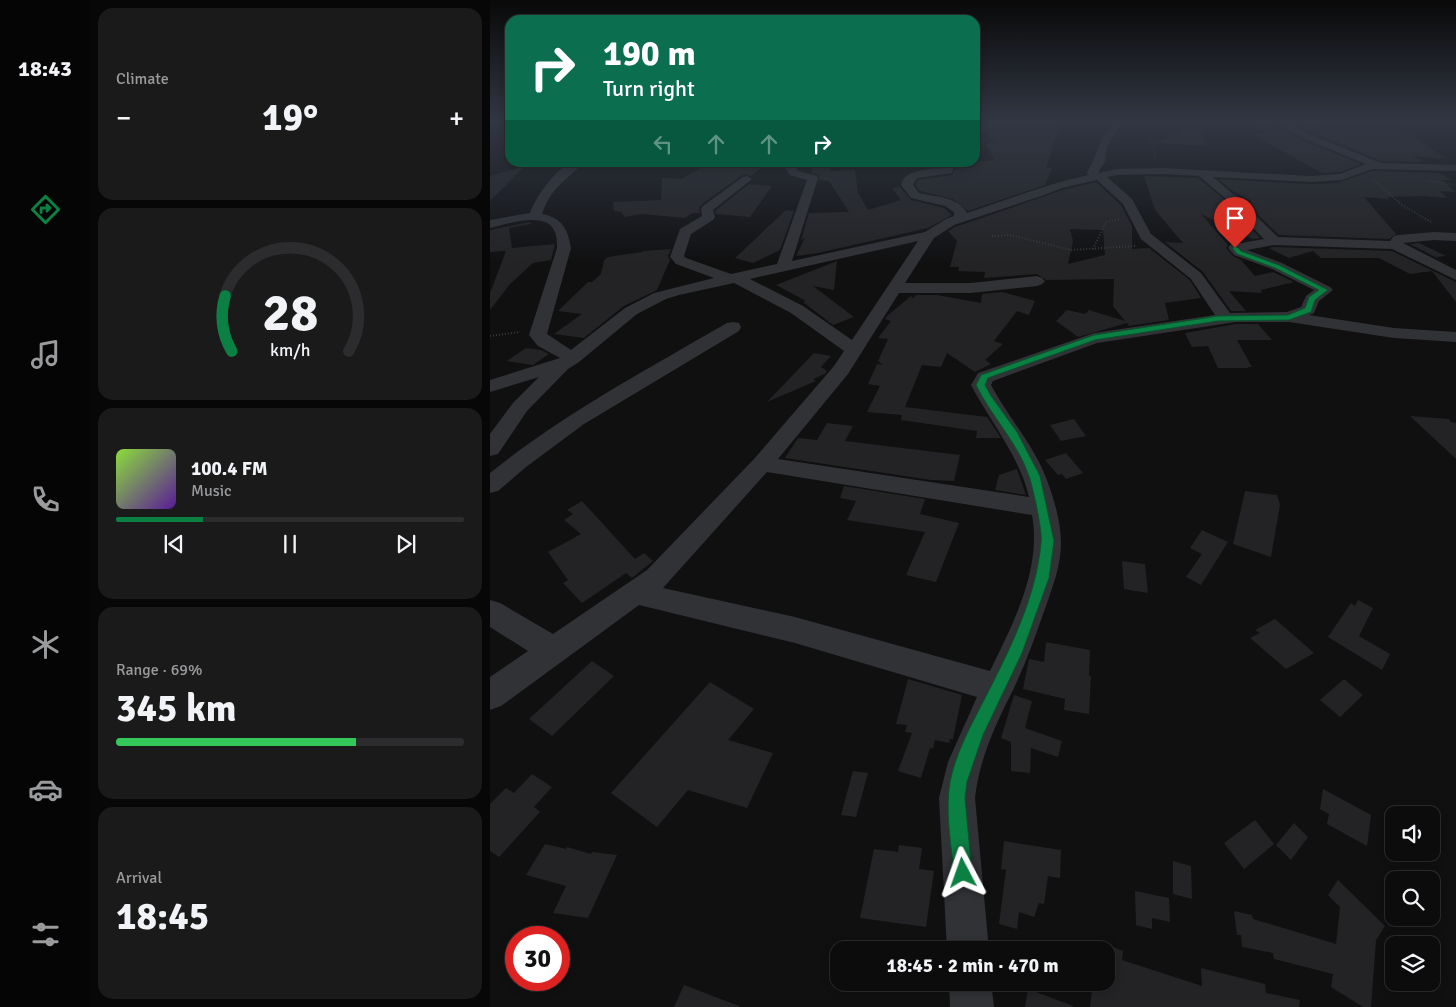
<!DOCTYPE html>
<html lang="en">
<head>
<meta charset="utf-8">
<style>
	body { margin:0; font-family:Signika,sans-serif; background:#1a1a1b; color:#f1f3f6; height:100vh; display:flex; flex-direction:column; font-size:19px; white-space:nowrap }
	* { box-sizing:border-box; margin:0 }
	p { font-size:16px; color:#9a9b9d }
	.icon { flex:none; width:28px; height:28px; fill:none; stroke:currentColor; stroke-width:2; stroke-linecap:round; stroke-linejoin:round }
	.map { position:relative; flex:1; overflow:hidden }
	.side { display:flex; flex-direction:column; gap:8px; padding:8px; background:#070707; width:400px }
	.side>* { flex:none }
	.banner { position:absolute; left:15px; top:15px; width:475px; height:152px; border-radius:15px; box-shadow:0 2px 8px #0003,0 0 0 1px #2c2c2e; background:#0b6e4f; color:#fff; overflow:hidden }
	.buttons { position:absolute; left:895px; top:806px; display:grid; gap:10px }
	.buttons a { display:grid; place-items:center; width:55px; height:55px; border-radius:10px; background:#0c0c0d; box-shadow:0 2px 8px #0003,0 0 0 1px #2c2c2e; font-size:25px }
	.speed { position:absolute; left:15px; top:926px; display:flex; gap:10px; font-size:25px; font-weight:700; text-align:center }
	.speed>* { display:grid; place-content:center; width:65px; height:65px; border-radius:50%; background:#0c0c0d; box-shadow:0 2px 8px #0003,0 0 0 1px #2c2c2e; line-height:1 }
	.speed .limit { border:8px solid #d22; background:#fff; color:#111 }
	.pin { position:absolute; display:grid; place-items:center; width:42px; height:42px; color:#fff; margin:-51px -21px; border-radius:50% 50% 50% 0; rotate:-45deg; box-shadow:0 0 5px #0007 }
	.pin .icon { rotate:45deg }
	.me { position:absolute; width:55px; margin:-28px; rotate:356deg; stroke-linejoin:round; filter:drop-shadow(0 0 4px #0008) }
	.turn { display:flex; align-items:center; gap:18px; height:105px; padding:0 15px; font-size:22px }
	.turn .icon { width:65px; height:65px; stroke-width:2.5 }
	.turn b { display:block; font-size:35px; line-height:42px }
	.lanes { display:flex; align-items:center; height:48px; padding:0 15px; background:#0003; justify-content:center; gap:25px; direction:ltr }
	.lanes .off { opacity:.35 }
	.big { font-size:38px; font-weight:700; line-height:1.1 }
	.side .widget { flex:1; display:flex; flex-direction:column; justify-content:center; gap:8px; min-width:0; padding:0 18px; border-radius:15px; background:#1a1a1b }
	.side .dial { align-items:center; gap:0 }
	.dial svg { height:130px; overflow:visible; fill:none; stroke:#2c2c2e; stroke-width:7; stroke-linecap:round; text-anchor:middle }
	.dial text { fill:#f1f3f6; stroke:none }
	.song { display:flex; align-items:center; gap:15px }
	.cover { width:60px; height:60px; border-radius:8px; background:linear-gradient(135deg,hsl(90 70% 55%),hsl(270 70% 35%)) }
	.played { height:5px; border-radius:2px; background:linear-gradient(90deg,#0b8043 25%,#2c2c2e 25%) }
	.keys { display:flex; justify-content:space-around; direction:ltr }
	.heat { display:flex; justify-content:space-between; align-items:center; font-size:28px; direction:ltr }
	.charge { height:8px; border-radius:4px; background:linear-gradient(90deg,#34c759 69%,#2c2c2e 0) }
	.trip { position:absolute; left:340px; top:941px; width:285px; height:50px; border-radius:15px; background:#0c0c0d; box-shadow:0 2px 8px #0003,0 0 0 1px #2c2c2e; font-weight:700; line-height:50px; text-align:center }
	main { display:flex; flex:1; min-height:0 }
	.menu { display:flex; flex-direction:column; width:90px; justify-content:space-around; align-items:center; background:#050505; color:#9a9b9d }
	.menu .icon { width:35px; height:35px }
	.menu .selected { color:#0b8043 }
	.menu b { font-size:22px; color:#f1f3f6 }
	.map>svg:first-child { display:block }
</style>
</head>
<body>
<main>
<nav class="menu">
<b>18:43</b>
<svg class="icon selected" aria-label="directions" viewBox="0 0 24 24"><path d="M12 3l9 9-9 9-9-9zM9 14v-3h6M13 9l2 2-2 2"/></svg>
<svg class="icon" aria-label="music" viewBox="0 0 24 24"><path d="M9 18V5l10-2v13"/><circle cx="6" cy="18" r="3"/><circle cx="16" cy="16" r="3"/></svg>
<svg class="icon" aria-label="phone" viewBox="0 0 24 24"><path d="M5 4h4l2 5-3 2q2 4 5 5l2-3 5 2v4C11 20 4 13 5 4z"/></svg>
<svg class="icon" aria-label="climate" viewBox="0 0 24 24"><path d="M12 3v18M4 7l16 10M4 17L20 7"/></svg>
<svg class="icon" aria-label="car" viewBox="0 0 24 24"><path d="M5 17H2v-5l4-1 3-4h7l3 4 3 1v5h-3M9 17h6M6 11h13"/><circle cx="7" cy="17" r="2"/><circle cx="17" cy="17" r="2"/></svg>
<svg class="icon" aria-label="filters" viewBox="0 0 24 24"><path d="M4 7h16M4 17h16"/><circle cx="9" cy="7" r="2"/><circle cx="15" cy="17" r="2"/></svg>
</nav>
<section class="side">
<div class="widget"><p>Climate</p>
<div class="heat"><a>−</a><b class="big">19°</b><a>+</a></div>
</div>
<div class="widget dial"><svg viewBox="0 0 100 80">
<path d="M14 69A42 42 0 1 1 86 69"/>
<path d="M14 69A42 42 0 0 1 10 35" stroke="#0b8043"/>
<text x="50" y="56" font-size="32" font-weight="700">28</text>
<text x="50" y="72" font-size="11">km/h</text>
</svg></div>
<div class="widget">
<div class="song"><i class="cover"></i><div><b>100.4 FM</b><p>Music</p></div></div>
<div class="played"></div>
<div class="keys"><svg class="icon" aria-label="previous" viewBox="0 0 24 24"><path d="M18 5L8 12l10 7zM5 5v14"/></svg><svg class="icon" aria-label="pause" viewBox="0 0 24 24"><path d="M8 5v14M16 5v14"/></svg><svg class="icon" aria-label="next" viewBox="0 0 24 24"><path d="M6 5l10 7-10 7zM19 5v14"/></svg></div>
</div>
<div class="widget"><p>Range · 69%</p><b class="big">345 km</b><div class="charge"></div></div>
<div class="widget"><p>Arrival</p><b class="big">18:45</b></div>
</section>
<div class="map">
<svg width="966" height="1007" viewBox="0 0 966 1007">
	<rect width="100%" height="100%" fill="#101011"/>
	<path fill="#232325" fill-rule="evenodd" d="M 518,122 L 571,122 L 556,168 L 562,168 L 555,185 L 478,211 L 463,199 L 430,191 L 425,185 L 428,180 L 462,175 L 465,169 L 484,167 L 484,162 L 505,160 L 495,144 L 506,142 L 496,133 Z
		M 761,124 L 783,124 L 814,141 L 871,164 L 850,172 L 832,173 L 762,134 L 779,133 Z
		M 803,124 L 828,124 L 838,130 L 852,126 L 909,127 L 957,159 L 922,156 L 934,162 L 891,161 Z
		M 703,126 L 709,126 L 716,146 L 665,143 Z
		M 220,162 L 277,162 L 261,176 L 257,174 L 252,175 L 212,204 L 209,208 L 210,213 L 203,213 L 195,218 L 152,214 L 135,217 L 131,212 L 124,211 L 123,202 L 171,200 L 172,178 L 192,179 Z
		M 322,162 L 339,162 L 340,171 L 365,170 L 368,193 L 378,210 L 411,200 L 402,188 L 410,187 L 421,200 L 454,208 L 462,215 L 438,228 L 328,253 L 306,256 L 315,238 L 311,240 L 319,213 L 359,212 L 339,181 L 329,180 L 329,175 L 322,173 Z
		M 35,166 L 0,201 L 0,176 Z
		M 882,171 L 953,173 L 949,173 L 962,180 L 952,180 L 966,192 L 950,191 L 957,198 L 933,196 L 898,197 L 899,199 L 874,197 L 906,234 L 899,239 L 789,235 L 769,216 L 760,200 L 744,192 L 728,179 L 821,184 L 847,183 Z
		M 654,176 L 708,178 L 734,199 L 749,208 L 756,223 L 770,238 L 762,239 L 711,214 L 738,245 L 736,248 L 743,256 L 751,260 L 765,276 L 783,272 L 804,282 L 771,290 L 772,293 L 739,291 L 756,311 L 741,311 L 713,272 L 675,242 L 693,243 L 665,210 Z
		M 606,182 L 631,205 L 642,226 L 642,249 L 659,248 L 700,280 L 711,298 L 675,303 L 679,320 L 639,326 L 637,323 L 588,337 L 566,321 L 577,310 L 595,314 L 599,310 L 635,321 L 623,306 L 624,279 L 556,280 L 547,274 L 494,278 L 495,272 L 468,271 L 469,267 L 460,267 L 467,241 L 458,231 L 465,227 L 573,190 ZM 580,229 L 613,230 L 615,255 L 578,264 L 583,241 Z
		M 259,184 L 282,186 L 260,217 L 226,214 L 225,211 Z
		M 296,210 L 304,211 L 290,250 L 263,263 L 245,258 Z
		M 40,222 L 41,224 L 19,228 L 22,248 L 65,244 L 61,260 L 43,263 L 20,284 L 0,310 L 0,293 L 16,251 L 0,252 L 0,230 Z
		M 929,243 L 956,256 L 946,257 L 966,268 L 920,244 Z
		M 784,247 L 902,251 L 966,282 L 966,302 L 942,271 L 920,274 L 889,258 L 831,258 L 823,251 L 799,258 L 779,248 Z
		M 181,249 L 178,256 L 180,260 L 167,290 L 134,306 L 94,338 L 64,334 L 92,314 L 68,311 L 98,282 L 102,282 L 111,274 L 114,260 L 118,257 L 152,252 L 153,251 Z
		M 347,261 L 344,290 L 323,286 L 364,317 L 343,325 L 313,302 L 316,301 L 286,285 Z
		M 512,292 L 545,301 L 539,315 L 527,311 L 504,341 L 513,344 L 495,360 L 501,364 L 485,372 L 457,353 L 451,367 L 432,365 L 415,407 L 497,417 L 511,438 L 486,438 L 487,431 L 411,420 L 412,415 L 377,412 L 390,386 L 378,384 L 387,364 L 393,365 L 388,361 L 398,339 L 388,338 L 401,321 L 395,319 L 397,316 L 421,296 L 423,298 L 426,295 L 447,295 L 491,303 L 492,294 Z
		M 746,324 L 768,324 L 782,340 L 747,340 L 762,367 L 757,367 L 758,368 L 728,368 L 718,346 L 702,347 L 695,333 Z
		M 36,348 L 51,350 L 59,354 L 43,365 L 17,361 Z
		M 324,353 L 341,356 L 331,367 L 337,371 L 335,374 L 323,379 L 326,381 L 277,402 Z
		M 920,416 L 959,419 L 961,422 L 966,423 L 966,459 Z
		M 584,419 L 596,436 L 571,441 L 560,425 Z
		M 337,423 L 363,426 L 355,441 L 470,455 L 464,481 L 441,480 L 295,458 L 308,438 L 327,440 Z
		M 576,453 L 593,473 L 576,479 L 572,474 L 568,475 L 555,460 Z
		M 527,469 L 536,495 L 505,490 L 509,475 Z
		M 354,486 L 435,499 L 430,514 L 469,523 L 446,582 L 416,575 L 435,532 L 357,520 L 366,501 L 350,498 Z
		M 755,491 L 787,495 L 790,505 L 781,557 L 743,544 Z
		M 92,501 L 145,559 L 154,553 L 163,561 L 142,578 L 136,573 L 92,603 L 73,583 L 78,580 L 58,552 L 91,534 L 74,520 L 83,514 L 77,510 Z
		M 712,530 L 738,542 L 711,585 L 696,577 L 712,554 L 700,548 Z
		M 632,561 L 655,564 L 658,593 L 634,589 Z
		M 868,600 L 883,608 L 869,636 L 900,654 L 892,670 L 838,637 L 861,603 L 865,606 Z
		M 785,619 L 824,653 L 796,669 L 760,638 L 770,633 L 765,630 Z
		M 556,642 L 600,650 L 599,676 L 601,676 L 599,714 L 574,710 L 575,699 L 533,689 L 539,659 L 554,662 Z
		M 102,661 L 124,676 L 62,736 L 39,719 Z
		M 418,679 L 472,695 L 463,739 L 460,739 L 459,743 L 445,740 L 443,749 L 440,748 L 431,778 L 408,771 L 422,733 L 415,732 L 417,725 L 406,724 Z
		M 854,679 L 873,695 L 850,717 L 830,700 Z
		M 220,682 L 264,709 L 238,740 L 283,753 L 257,808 L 198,790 L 167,827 L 121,793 Z
		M 524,695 L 542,701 L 535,728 L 572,741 L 568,757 L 541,748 L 540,773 L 521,771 L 521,742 L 511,738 Z
		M 363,771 L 378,773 L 366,817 L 351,815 Z
		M 42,774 L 62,787 L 44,807 L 50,812 L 9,857 L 0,851 L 0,804 L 16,788 L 24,793 Z
		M 833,789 L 881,815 L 877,846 L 837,824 L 839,814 L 830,809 Z
		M 765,820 L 784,844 L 754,869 L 734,843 Z
		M 804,823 L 818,837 L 801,860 L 786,845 Z
		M 514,841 L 571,850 L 570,878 L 558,876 L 554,904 L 549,903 L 544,917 L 529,912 L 527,929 L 509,924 L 516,870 L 511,869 Z
		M 55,844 L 76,849 L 77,847 L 101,854 L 102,852 L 127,855 L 98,918 L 63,913 L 76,886 L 36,875 Z
		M 409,845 L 432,848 L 429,869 L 444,871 L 436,927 L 370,918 L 384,849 L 408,852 Z
		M 683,861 L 701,866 L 702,899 L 683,894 Z
		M 848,880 L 895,926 L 886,940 L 881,1007 L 873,1007 L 841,987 L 843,974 L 784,959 L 783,953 L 752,947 L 751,935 L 747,935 L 744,911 L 762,915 L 763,919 L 846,944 L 850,907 L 838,895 Z
		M 645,891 L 679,898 L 680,922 L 662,918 L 662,929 L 646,925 Z
		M 616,944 L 633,951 L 632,960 L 712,986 L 711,968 L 775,984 L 776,993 L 810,1000 L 809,1007 L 600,1007 L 603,982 L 616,982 Z
		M 194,985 L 249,1006 L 249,1007 L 184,1007 Z
		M 538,989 L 583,1006 L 582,1007 L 535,1007 Z"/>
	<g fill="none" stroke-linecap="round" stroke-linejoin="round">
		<path stroke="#373a3d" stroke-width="1" stroke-dasharray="1 1" stroke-linecap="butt" d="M 660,122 L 664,128 L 659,139 L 663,145 L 666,161"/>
		<path stroke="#373a3d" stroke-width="2" stroke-dasharray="1 2" stroke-linecap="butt" d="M 882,179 L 912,205 L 941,222
			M 937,181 L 966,185
			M 502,236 L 520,235 L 581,250 L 645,246
			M 603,249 L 616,222 L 630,219
			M 0,336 L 30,332"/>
		<path fill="#313236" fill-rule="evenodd" d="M 504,122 L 516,122 L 485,135 L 485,129 Z
			M 627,122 L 637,122 L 627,130 L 617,147 L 615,161 L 608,173 L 627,169 L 673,168 L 821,176 L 850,174 L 876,164 L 815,139 L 784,122 L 795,122 L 821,135 L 891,163 L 966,165 L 966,171 L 882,169 L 852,180 L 821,182 L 723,177 L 743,194 L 759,202 L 767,217 L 788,237 L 900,241 L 904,236 L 909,235 L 944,232 L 966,233 L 966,241 L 944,240 L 913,243 L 966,270 L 966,280 L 902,249 L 784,245 L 757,250 L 792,263 L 840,287 L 843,290 L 829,301 L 824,313 L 819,315 L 904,328 L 966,332 L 966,342 L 904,338 L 799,322 L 746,322 L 607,343 L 503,381 L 501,385 C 519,419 546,447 558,483 C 565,502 571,524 571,543 C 571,565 563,586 556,606 C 545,637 534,669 519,698 C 503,730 489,762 485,798 L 499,950 L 457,950 L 449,798 L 458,762 L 487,697 L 305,643 L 149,605 L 11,706 L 0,710 L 0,677 L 38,651 L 0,627 L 0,600 L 10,603 L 63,634 L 157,570 L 264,459 L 344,366 L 354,351 L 301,313 L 244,283 L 189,295 L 176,299 L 147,314 L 89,362 L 78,369 L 37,411 L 8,454 L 0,456 L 0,434 L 23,403 L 49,377 L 0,392 L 0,380 L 70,358 L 48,346 L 39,335 L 67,248 C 67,243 67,237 65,232 C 57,210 17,224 0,228 L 0,220 L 40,213 C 45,198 66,168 82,162 C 85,162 91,162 94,162 C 76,181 61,187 52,214 C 72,218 78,229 81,248 L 57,334 L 81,350 L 135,308 L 164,293 L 224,278 L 186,264 L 180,257 L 190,229 L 212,216 L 211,209 L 213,206 L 253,177 L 257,176 L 262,179 L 223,210 L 225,217 L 223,220 L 201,234 L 194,256 L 196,258 L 241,274 L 287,264 L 317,180 L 300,175 L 291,162 L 302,162 L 308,171 L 327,176 L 328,178 L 302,261 L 435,232 L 456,219 L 464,216 L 464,212 L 455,206 L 421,198 L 411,185 C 415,168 439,170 453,168 L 455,162 L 465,162 L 462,173 L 427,178 L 423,185 L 429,193 C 445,197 468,196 477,213 C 517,200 557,184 598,175 L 597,172 C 608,156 609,134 627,122 ZM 673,174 L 709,176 L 735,198 L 750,207 L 757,222 L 774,239 L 740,245 L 738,248 L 744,255 L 782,269 L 824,290 L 816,296 L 811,307 L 797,312 L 740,313 L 711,273 L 661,234 L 642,199 L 617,177 L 627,175 ZM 607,180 L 633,204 L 651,239 L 701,279 L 725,315 L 604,333 L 488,373 L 481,385 C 501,423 529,455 539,497 L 288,459 L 358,374 L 409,293 L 481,293 L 547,286 L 552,284 L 555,281 L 552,278 L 547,276 L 481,283 L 415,283 L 444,238 L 464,225 L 554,195 L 572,188 ZM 428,241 L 362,340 L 313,306 L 260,279 ZM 277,472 L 542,515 C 552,569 523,624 500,671 L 305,617 L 173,588 Z
			M 243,322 L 249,323 L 251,327 L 249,331 L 94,424 L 36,467 L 8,491 L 0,493 L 0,473 C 73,414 156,370 237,323 Z
			M 459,982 L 501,982 L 504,1007 L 460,1007 Z"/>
	</g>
	<linearGradient id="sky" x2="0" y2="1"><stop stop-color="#090909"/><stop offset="0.46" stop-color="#313743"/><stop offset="1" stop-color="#313743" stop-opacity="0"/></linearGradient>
	<rect width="966" height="263" fill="url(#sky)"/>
	<path fill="#0b8043" stroke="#07532c" d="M 743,247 L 747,247 L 751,251 L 789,265 L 838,290 L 825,300 L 821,312 L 799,320 L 728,321 L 605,340 L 498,378 L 495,385 L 501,396 L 527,432 L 550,476 L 564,541 L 559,578 L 532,653 L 493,735 L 477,782 L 475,798 L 482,873 L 479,879 L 473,882 L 466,879 L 464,873 C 461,844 455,811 460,782 C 465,756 479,729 491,706 C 517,655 546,600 551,543 C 553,532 543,488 539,476 C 528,443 501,416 486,385 L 491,375 L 604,335 L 728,316 L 798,315 L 815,308 L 819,297 L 829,290 L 785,268 L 747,254 L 742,248 Z"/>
</svg>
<div class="buttons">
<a><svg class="icon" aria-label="sound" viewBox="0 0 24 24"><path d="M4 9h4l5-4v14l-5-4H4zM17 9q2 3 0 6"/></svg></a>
<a><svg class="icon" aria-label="search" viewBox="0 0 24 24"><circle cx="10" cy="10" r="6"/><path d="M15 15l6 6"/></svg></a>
<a><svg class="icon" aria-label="layers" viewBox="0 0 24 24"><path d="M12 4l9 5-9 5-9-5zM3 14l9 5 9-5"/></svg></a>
</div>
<div class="speed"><div class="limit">30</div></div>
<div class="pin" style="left:745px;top:248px;background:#d93025"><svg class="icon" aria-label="arrive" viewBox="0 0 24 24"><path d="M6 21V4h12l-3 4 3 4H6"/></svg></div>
<svg class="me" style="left:473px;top:873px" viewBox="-20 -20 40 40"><path d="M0-17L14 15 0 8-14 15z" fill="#0b8043" stroke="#fff" stroke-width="4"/></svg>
<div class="trip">18:45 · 2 min · 470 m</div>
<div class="banner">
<div class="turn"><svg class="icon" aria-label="right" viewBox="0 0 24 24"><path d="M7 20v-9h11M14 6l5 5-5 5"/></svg><div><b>190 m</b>Turn right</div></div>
<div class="lanes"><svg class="icon off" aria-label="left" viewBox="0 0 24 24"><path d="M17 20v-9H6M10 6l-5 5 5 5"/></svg><svg class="icon off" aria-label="ahead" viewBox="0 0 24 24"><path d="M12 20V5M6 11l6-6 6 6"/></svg><svg class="icon off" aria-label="ahead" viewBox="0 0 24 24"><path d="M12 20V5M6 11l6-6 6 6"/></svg><svg class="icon" aria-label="right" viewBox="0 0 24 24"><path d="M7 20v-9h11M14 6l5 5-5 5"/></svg></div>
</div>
</div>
</main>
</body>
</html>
